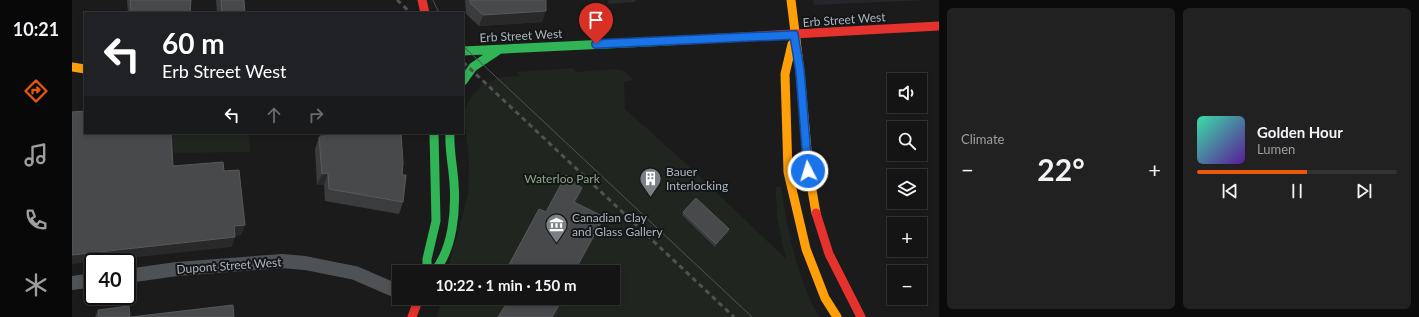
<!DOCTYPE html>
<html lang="en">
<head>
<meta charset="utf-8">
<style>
	body { margin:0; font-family:Lato,sans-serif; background:#212122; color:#f1f3f6; height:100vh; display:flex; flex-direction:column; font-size:15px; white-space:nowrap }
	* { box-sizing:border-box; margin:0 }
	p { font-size:13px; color:#9d9ea0 }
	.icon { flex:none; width:22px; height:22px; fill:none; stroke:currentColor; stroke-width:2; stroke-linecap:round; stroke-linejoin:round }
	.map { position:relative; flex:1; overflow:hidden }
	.sheet { display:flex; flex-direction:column; gap:8px; padding:8px; background:#0b0b0c; width:480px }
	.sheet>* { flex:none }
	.guide { position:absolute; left:12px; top:12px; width:380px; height:122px; border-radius:0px; box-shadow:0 2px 6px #0003,0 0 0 1px #333334; background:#202124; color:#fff; overflow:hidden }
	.fabs { position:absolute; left:815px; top:73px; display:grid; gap:8px }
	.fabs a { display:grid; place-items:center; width:40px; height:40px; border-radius:0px; background:#141415; box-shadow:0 2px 6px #0003,0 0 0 1px #333334; font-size:20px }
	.speed { position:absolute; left:12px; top:253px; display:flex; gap:8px; font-size:20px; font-weight:700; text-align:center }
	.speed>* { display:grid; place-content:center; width:52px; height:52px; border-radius:50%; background:#141415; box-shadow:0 2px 6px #0003,0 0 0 1px #333334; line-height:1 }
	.speed .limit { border:2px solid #111; border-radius:6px; background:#fff; color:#111 }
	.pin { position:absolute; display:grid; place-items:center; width:34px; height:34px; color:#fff; margin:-41px -17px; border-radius:50% 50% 50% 0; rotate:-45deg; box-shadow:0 0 4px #0007 }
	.pin .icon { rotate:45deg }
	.me { position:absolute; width:44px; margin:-22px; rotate:355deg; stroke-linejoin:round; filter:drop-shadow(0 0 3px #0008) }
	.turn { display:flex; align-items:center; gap:14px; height:84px; padding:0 12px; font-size:18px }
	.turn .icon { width:52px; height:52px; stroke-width:2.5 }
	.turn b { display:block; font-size:28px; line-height:34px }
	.lanes { display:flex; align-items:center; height:38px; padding:0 12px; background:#0003; justify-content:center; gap:20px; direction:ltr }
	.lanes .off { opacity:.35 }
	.big { font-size:30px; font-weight:700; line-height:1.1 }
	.sheet .widget { flex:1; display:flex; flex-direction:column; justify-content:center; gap:6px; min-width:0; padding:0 14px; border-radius:6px; background:#212122 }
	.song { display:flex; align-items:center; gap:12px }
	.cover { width:48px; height:48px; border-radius:6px; background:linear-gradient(135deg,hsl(160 70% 55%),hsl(270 70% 35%)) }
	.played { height:4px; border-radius:2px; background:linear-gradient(90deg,#ea580c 55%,#333334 55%) }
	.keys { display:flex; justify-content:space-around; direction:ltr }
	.heat { display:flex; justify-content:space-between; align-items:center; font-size:22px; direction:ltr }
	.sheet .tiles { flex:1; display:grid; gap:8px; grid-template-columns:repeat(2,1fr) }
	.trip { position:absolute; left:320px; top:265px; width:228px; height:40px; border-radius:0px; background:#141415; box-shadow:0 2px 6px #0003,0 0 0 1px #333334; font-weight:700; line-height:40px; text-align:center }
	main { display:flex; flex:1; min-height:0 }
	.tab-bar { display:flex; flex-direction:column; width:72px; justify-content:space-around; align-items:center; background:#080808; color:#9d9ea0 }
	.tab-bar .icon { width:28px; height:28px }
	.tab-bar .on { color:#ea580c }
	.tab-bar b { font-size:18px; color:#f1f3f6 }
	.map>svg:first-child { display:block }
</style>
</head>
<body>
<main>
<nav class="tab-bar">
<b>10:21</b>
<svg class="icon on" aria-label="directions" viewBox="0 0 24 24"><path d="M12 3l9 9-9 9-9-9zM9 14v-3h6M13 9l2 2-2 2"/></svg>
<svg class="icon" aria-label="music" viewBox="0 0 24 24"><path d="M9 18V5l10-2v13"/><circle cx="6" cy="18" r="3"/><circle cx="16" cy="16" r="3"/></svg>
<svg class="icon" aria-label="phone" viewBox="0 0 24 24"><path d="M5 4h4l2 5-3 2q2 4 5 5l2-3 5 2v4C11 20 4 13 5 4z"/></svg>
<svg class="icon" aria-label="climate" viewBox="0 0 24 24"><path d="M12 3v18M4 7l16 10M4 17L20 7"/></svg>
</nav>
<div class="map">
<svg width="867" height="317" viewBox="0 0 867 317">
	<rect width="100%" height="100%" fill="#1b1b1c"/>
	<path fill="#252629" d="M 741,0 L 855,0 L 742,5 Z"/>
	<path fill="#20261f" d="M 501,68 L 504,72 L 543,69 L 550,70 L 562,80 L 552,82 L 553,109 L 621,170 L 714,259 L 705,218 L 704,187 L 709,187 C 716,232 724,276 747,317 L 365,317 L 370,298 L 541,298 L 541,272 L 375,272 L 396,195 L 397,161 L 392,110 L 400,96 L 410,85 L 429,77 L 449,76 L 444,72 Z
		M 95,133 L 177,133 L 178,152 L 96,153 Z"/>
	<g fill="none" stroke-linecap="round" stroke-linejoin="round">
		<path stroke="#4f5255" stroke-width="14" d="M 55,276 L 105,269 L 210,261 L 233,263 L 283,273 L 327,292
			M 0,283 L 21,280"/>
		<path stroke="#30b455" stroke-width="9" d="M 391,51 L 597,41
			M 391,81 L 401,67 L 425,51
			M 355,272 L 355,259 L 364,221 L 362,133
			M 362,272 C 381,249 384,211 382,183 C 381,166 377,150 378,133"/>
		<path stroke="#ff9f0a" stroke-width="9" d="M 719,0 L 728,72 L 737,173 L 744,213
			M 720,44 L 713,74 L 716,172 L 734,249 L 753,298 L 765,317
			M 0,67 L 13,69"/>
		<path stroke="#e5322d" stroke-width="9" d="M 350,0 L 353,13
			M 597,41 L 867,26
			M 744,213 L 757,254 L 789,317
			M 340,317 L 347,298"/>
		<path stroke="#505253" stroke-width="1" d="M 361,0 L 367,13
			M 391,46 L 680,317"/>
		<path stroke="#505253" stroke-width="3" stroke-dasharray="5 4" stroke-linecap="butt" d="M 325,0 L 339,13
			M 391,62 L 662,317"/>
	</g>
	<path fill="#3b3c3e" d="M 55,0 L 119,0 L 118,13 L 56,13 Z
		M 144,0 L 172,0 L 173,13 L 145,13 Z
		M 393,0 L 474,0 L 470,22 L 407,26 L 394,14 Z
		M 248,133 L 329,133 L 331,202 L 327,214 L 253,201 L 252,185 L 245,185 L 243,149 L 247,137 L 248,137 Z
		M 611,212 L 657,229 L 656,233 L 643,247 L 610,215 Z
		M 428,298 L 491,298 L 488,308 L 435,304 L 428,300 Z
		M 26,310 L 58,317 L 23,317 Z"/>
	<path fill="#29292a" d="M 537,0 L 564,0 L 563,2 L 535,4 Z
		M 474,11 L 470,22 L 407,26 L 411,15 Z
		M 256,173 L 252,185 L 245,185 L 250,174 Z
		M 510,188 L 506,200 L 498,214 L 502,202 Z
		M 532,217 L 528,228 L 504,272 L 502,272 Z
		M 173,225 L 169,235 L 158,236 L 162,226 Z
		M 657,229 L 656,233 L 643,247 L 644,244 Z
		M 163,237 L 160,247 L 0,264 L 0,255 Z
		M 491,298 L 488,308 L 483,317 L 480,317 Z"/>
	<path fill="#47494b" stroke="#575a5d" d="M 58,0 L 119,0 L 118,13 L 59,13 Z
		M 149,0 L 172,0 L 173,13 L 150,13 Z
		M 398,0 L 474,0 L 474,11 L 411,15 L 398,3 Z
		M 13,111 L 13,133 L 99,133 L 101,166 L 151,162 L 152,171 L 167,170 L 173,225 L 162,226 L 163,237 L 0,255 L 0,112 Z
		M 253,133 L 329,133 L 331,163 L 330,175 L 334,175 L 331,202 L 257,189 L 256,173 L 250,174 L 247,137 L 253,137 Z
		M 494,175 L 510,188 L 502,202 L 532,217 L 502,272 L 433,272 L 467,209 L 474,212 Z
		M 624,198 L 657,229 L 644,244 L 611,212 Z
		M 438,298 L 491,298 L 480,317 L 426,317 Z
		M 161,305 L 162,317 L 59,317 Z
		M 57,306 L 58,317 L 27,317 L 26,310 Z"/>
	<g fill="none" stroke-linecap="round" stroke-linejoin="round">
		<defs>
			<path id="route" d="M 524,44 L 722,35 L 728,71 L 736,171"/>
		</defs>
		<use href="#route" stroke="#114b97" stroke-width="10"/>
		<use href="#route" stroke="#1a73e8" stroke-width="7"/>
	</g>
	<defs>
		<symbol id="building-pin" viewBox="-11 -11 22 30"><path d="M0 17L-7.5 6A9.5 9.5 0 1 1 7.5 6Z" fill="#7a8084" stroke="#151618"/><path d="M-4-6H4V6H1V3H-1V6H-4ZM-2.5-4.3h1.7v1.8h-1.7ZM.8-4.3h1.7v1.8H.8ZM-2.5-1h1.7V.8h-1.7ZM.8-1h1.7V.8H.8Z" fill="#fff"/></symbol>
		<symbol id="museum-pin" viewBox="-11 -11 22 30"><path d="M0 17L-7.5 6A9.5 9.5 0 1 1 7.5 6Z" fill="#7a8084" stroke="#151618"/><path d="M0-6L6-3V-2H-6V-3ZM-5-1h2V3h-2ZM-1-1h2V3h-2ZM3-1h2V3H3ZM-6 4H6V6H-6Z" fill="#fff"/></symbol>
	</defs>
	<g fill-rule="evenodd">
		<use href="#building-pin" x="566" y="166" width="25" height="34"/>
		<use href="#museum-pin" x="472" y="212" width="25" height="34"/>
	</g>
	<g text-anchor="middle" stroke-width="4" stroke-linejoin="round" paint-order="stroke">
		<g font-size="12" fill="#adb6bc" stroke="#151618">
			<text transform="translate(772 20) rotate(-4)" y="4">Erb Street West</text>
			<text transform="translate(449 36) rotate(-3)" y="4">Erb Street West</text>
			<text transform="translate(157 266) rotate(-4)" y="4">Dupont Street West</text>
		</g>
		<g font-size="12" fill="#adb6bc" stroke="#151618" text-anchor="start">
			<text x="594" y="176">Bauer<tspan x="594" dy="14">Interlocking</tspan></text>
			<text x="500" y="222">Canadian Clay<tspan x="500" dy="14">and Glass Gallery</tspan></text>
		</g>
		<g font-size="12" fill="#8ba784" stroke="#151618">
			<text x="490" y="183">Waterloo Park</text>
		</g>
	</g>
</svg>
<div class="fabs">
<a><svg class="icon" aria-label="sound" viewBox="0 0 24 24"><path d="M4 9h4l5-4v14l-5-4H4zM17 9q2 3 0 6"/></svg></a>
<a><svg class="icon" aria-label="search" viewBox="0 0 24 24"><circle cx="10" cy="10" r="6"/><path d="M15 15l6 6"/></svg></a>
<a><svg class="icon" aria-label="layers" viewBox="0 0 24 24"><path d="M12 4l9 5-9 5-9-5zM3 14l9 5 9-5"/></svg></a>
<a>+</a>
<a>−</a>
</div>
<div class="speed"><div class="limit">40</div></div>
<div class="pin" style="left:524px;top:44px;background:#d93025"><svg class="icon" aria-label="arrive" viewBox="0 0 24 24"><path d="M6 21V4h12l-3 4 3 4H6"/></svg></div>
<svg class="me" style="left:736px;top:171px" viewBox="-20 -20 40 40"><circle r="17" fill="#1a73e8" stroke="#fff" stroke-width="3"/><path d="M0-11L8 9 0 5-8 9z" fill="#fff"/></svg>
<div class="trip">10:22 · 1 min · 150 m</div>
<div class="guide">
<div class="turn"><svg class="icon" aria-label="left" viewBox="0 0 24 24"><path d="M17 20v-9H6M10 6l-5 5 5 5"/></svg><div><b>60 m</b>Erb Street West</div></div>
<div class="lanes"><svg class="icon" aria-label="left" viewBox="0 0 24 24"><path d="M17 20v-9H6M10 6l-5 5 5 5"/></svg><svg class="icon off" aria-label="ahead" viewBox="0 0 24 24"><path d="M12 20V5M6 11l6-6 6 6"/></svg><svg class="icon off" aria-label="right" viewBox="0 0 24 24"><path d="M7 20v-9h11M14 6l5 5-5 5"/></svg></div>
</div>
</div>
<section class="sheet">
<div class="tiles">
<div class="widget"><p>Climate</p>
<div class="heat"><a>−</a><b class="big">22°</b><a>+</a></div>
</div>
<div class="widget">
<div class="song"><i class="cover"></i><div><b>Golden Hour</b><p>Lumen</p></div></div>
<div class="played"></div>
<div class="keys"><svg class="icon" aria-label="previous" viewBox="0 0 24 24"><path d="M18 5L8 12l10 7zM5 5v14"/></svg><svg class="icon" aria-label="pause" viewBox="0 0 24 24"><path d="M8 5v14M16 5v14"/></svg><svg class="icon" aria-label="next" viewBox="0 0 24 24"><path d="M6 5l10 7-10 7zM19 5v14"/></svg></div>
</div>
</div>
</section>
</main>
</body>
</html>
